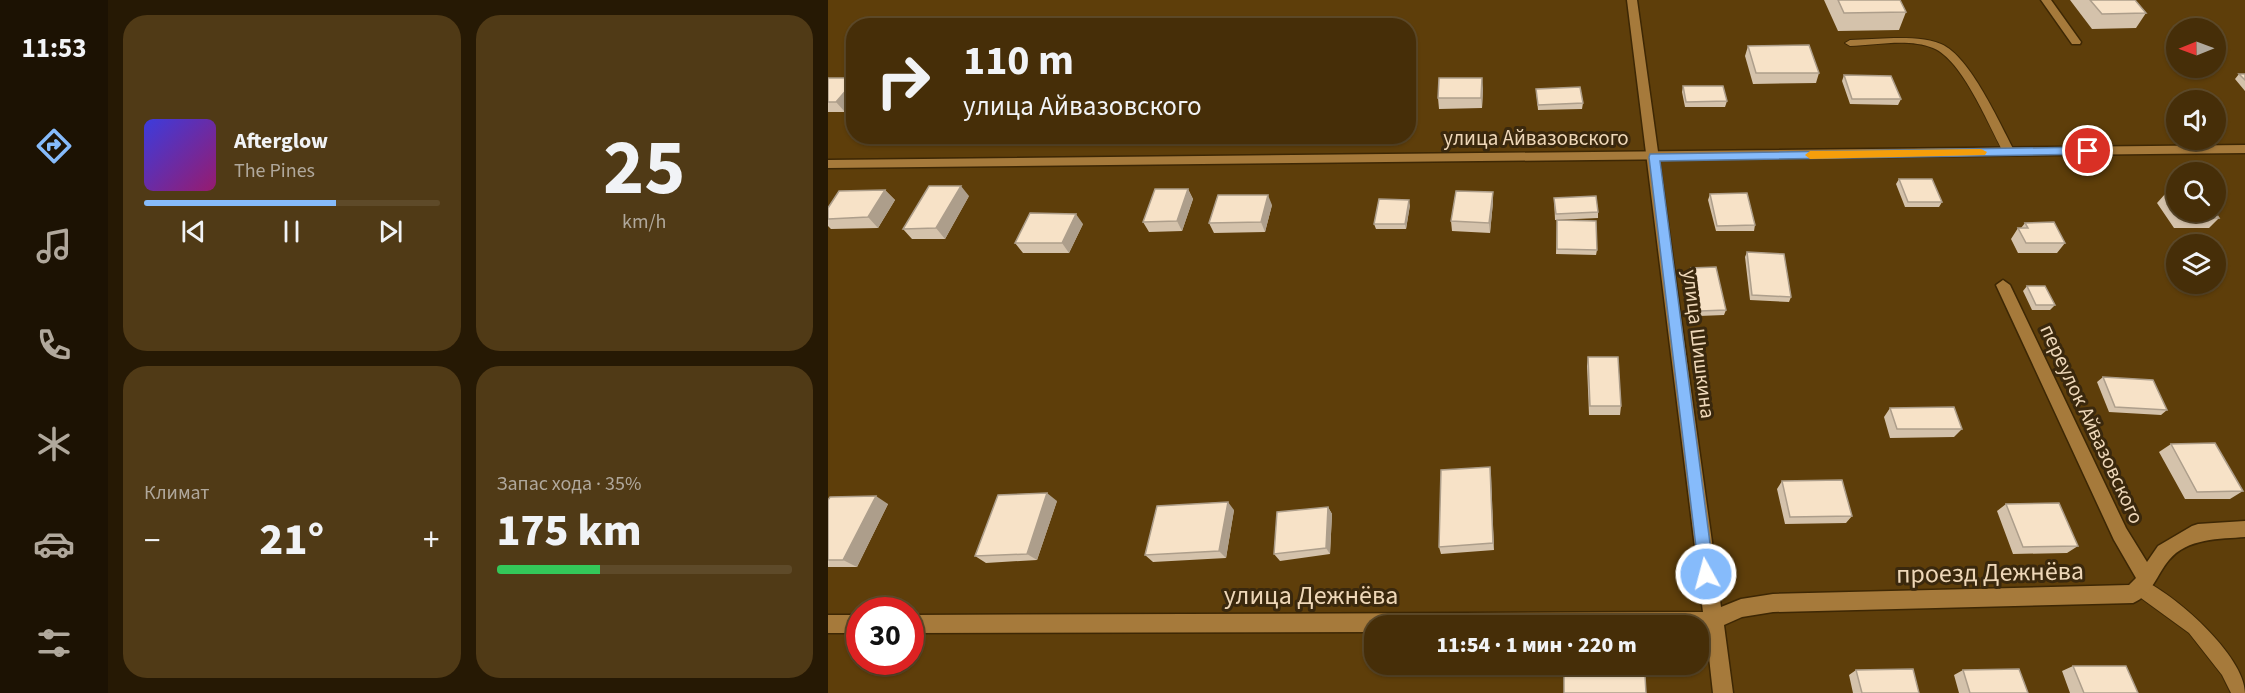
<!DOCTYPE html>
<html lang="ru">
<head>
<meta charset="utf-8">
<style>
	body { margin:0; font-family:"Source Sans 3",sans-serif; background:#503a16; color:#f1f3f6; height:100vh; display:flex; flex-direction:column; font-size:22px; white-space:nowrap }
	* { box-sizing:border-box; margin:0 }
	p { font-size:20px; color:#b0a89c }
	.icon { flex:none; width:33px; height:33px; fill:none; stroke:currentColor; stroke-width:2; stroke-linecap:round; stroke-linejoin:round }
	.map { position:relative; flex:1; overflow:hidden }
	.details { display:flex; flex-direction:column; gap:15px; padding:15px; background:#261904; width:720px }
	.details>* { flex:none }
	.guide { position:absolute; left:18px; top:18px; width:570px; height:126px; border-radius:24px; box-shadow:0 2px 4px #0004,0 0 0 2px #5e4a29; background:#462e08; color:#f1f3f6; overflow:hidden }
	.needle { width:39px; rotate:269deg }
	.controls { position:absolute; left:1338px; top:18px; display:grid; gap:12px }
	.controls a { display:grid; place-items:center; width:60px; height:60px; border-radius:50%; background:#462e08; box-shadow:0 2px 4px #0004,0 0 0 2px #5e4a29; font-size:30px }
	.speed { position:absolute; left:18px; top:597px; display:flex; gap:12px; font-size:30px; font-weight:700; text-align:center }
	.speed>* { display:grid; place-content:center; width:78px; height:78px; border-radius:50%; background:#462e08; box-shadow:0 2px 4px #0004,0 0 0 2px #5e4a29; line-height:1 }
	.speed .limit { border:9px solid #d22; background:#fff; color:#111 }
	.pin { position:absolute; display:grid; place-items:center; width:51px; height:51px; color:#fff; margin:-26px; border:3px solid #fff; border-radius:50%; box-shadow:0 2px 6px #0007 }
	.me { position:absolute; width:66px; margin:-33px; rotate:353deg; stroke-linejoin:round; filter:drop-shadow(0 0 4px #0008) }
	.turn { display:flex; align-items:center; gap:21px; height:126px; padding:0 18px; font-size:27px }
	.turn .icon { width:78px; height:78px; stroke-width:2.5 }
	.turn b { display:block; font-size:42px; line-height:51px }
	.big { font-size:45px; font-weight:800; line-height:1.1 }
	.details .widget { flex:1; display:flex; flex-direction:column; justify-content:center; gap:9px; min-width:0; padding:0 21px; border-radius:24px; background:#503a16 }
	.details .dial { align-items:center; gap:0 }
	.dial b { font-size:78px; line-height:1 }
	.song { display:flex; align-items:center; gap:18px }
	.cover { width:72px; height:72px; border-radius:9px; background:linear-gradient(135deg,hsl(240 70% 55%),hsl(320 70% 35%)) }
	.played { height:6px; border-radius:3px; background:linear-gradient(90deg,#86bbfb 65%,#5e4a29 65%) }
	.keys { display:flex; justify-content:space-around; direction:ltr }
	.heat { display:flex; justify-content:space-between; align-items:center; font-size:33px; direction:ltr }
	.charge { height:9px; border-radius:4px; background:linear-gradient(90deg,#34c759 35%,#5e4a29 0) }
	.details .tiles { flex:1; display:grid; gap:15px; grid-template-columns:repeat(2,1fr) }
	.trip { position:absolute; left:536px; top:615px; width:345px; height:60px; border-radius:24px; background:#462e08; box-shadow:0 2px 4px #0004,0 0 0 2px #5e4a29; font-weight:800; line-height:60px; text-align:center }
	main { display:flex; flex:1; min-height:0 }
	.tabs { display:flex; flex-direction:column; width:108px; justify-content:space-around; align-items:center; background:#1c1203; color:#b0a89c }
	.tabs .icon { width:42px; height:42px }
	.tabs .active { color:#86bbfb }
	.tabs b { font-size:27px; color:#f1f3f6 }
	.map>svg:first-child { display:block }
</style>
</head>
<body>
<main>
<nav class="tabs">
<b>11:53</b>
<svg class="icon active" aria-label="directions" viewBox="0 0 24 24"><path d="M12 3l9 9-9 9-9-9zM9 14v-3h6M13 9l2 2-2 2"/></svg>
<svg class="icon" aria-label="music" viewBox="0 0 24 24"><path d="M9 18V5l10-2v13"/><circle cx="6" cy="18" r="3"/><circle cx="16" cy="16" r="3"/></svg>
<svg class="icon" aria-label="phone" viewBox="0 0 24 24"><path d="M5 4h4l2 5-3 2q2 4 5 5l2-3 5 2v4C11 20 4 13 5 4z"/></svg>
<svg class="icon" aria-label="climate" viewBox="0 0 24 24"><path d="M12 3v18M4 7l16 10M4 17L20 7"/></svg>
<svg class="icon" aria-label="car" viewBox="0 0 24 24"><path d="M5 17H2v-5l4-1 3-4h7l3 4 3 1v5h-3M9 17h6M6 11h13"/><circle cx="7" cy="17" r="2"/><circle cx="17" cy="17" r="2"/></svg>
<svg class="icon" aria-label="filters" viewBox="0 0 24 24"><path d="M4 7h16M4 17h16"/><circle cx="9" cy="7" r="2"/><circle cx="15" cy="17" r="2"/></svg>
</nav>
<section class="details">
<div class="tiles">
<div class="widget">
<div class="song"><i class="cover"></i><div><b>Afterglow</b><p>The Pines</p></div></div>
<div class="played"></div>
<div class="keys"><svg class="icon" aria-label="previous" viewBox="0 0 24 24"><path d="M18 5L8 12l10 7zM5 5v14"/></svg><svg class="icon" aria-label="pause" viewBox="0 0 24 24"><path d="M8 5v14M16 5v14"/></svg><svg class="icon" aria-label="next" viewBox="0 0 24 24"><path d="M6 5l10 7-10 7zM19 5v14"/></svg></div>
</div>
<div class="widget dial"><b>25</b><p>km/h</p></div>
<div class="widget"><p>Климат</p>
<div class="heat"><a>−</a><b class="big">21°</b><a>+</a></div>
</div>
<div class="widget"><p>Запас хода · 35%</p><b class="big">175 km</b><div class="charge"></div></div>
</div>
</section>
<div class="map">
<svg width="1417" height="693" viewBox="0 0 1417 693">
	<rect width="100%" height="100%" fill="#5e3e0a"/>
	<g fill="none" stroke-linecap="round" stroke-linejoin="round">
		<defs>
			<path id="lane" d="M 1066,38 C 1082,38 1099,38 1113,44 C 1142,56 1172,124 1187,152 L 1185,155 L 1177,155 C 1161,127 1135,60 1105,48 C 1081,38 1048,45 1022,46 L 1017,43 L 1022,40 Z
				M 1312,579 C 1345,592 1417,656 1417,693 L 1403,693 L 1394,675 L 1361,633 L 1306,593 L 1304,587 L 1306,581 Z"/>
			<path id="street" d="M 799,0 L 809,0 L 893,607 L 913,599 L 945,594 L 1301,585 L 1308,578 L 1286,540 L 1168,285 L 1175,280 L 1182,285 L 1298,528 L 1319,562 L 1330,546 L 1364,526 L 1370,524 L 1417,521 L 1417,537 C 1392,539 1359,538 1341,560 C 1329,574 1324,595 1305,603 L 945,612 L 914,617 L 896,625 L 905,693 L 885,693 L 878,630 L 870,630 L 870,626 L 546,626 L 546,632 L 82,633 L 82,615 L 875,612 Z
				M 1213,0 L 1223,0 L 1253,42 L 1252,44 L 1244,44 Z
				M 0,615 L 32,615 L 32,633 L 0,633 Z"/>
			<path id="secondary" d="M 1417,145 L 1417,153 L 0,168 L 0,160 Z"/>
		</defs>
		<use href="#lane" stroke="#3d2704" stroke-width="2"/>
		<use href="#street" stroke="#3d2704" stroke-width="3"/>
		<use href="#secondary" stroke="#3d2704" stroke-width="3"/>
		<use href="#lane" fill="#a67a3b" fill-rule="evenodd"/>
		<use href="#street" fill="#a67a3b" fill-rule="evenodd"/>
		<use href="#secondary" fill="#a67a3b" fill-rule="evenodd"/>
	</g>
	<path fill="#d4c2ab" d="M 996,0 L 1072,0 L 1078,12 L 1071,30 L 1010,31 Z
		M 1242,0 L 1307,0 L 1318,13 L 1308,28 L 1264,29 Z
		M 920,46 L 991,73 L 988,83 L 925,84 L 917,56 Z
		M 1411,74 L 1417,74 L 1417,91 L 1407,79 Z
		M 1016,75 L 1073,99 L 1070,105 L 1022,104 L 1014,81 Z
		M 0,78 L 26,78 L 26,102 L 17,112 L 0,112 Z
		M 855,86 L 899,101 L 897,107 L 857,107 L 854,92 Z
		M 655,88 L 654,108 L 611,109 L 610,98 Z
		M 708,89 L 755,103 L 754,109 L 710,110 Z
		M 1071,179 L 1114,202 L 1111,207 L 1077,207 L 1068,184 Z
		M 360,189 L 365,199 L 354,231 L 321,232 L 315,222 Z
		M 57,190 L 67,200 L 50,228 L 3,229 L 0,226 L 0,208 Z
		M 665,192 L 665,202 L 662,233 L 624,231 L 623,221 Z
		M 1338,193 L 1348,193 L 1348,212 L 1387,212 L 1391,218 L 1381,228 L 1346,228 L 1329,203 Z
		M 882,194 L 927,225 L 926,231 L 888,231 L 880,200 Z
		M 141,196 L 117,239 L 84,239 L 75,229 Z
		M 726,198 L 770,212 L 770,218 L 727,220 Z
		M 444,205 L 437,232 L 386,233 L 381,223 Z
		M 582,205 L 578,229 L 548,229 L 546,224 Z
		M 729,220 L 769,250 L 768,255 L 728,254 Z
		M 1197,223 L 1237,243 L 1229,253 L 1190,253 L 1183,239 L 1190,228 L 1193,228 Z
		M 255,224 L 241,253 L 195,253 L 187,243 Z
		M 919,252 L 963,297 L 961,302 L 922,300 L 917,257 Z
		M 863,268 L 898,310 L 896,315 L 871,316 L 862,273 Z
		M 1199,286 L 1227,305 L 1222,310 L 1204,310 L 1195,291 Z
		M 760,357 L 793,406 L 792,415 L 761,415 L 759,366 Z
		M 1275,377 L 1339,410 L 1333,415 L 1281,412 L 1269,382 Z
		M 1062,408 L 1134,429 L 1126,437 L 1062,438 L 1056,417 Z
		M 1343,444 L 1415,491 L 1402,499 L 1357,499 L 1331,452 Z
		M 662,467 L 666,550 L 613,554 L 611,547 Z
		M 954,481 L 1024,516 L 1018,523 L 957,524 L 949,489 Z
		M 0,500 L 60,504 L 29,567 L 0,567 Z
		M 229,501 L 209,560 L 158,563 L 147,556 Z
		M 1178,504 L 1250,546 L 1239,553 L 1185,554 L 1169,511 Z
		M 500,507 L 504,514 L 502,554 L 452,561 L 446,554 Z
		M 406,510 L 398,558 L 325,562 L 317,555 Z
		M 1245,666 L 1310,693 L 1242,693 L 1234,671 Z
		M 1028,670 L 1091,693 L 1025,693 L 1021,675 Z
		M 1135,670 L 1200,693 L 1131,693 L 1126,675 Z"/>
	<path fill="#ad9e8b" d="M 654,78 L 655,88 L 654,108 L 653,98 Z
		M 26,81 L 26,102 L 17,112 L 8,102 Z
		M 133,186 L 141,196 L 117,239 L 108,228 Z
		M 360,189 L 365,199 L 354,231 L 349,221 Z
		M 57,190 L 67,200 L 50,228 L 40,217 Z
		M 665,192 L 665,202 L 662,233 L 661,223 Z
		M 440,195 L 444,205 L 437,232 L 433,222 Z
		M 581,200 L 582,205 L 578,229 L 577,224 Z
		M 248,214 L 255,224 L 241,253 L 234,243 Z
		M 662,467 L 663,475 L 666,550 L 665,543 Z
		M 219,493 L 229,501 L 209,560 L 199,554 Z
		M 48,496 L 60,504 L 29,567 L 15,560 Z
		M 400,502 L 406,510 L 398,558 L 391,551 Z
		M 500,507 L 504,514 L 502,554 L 498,548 Z"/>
	<path fill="#f7e2c7" stroke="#ad9e8b" stroke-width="1.5" d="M 1010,0 L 1072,0 L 1078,12 L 1016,13 Z
		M 1262,0 L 1307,0 L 1318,13 L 1274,14 Z
		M 981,45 L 991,73 L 928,73 L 920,46 Z
		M 1411,74 L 1417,74 L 1417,80 Z
		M 1016,75 L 1063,76 L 1073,99 L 1024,99 Z
		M 0,78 L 26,78 L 26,81 L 8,102 L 0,102 Z
		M 611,78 L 654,78 L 653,98 L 610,98 Z
		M 855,86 L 895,86 L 899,101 L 858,102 Z
		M 752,87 L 755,103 L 710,105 L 708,89 Z
		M 1071,179 L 1104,179 L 1114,202 L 1080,202 Z
		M 101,186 L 133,186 L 108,228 L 75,229 Z
		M 327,189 L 360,189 L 349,221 L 315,222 Z
		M 57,190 L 40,217 L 0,219 L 0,208 L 11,191 Z
		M 628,191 L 665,192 L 661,223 L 623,221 Z
		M 919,193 L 927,225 L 889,226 L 882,194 Z
		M 1338,193 L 1348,193 L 1348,208 Z
		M 390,195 L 440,195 L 433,222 L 381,223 Z
		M 768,196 L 770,212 L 728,214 L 726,198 Z
		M 551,199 L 581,200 L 577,224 L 546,224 Z
		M 1351,212 L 1387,212 L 1391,218 L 1356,218 Z
		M 202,213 L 248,214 L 234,243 L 187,243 Z
		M 729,220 L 768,221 L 769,250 L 729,249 Z
		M 1226,222 L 1237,243 L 1198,243 L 1190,228 L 1200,228 L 1197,223 Z
		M 919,252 L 956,254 L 963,297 L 924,295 Z
		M 888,267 L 898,310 L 872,311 L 863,268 Z
		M 1199,286 L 1217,286 L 1227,305 L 1208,305 Z
		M 760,357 L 790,357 L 793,406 L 762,406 Z
		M 1275,377 L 1325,380 L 1339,410 L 1287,407 Z
		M 1126,407 L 1134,429 L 1069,429 L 1062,408 Z
		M 1387,443 L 1415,491 L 1369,492 L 1343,444 Z
		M 662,467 L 665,543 L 611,547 L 613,470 Z
		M 1014,480 L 1024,516 L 962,517 L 954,481 Z
		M 219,493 L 199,554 L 147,556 L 170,495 Z
		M 48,496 L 15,560 L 0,560 L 0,500 L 2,497 Z
		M 400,502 L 391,551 L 317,555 L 329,506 Z
		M 1231,503 L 1250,546 L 1195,547 L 1178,504 Z
		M 500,507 L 498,548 L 446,554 L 449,512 Z
		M 1245,666 L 1298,666 L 1310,693 L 1256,693 Z
		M 1085,669 L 1091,693 L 1034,693 L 1028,670 Z
		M 1191,669 L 1200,693 L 1142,693 L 1135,670 Z
		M 736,675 L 817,676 L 818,693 L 736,693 Z"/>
	<path fill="#86bbfb" stroke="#577aa3" stroke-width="1.5" d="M 1260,147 L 1266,151 L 1264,154 L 832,161 L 886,574 L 884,580 L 878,582 L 872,580 L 821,157 L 822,154 Z"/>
	<path fill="#f59e0b" d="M 1153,149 L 1159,152 L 1157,155 L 982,159 L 977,155 L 982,151 Z"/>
	<g text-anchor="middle" stroke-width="6" stroke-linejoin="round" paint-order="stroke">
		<g font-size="21" fill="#eed7b8" stroke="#3a280d">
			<text x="708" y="145">улица Айвазовского</text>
			<text transform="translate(871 344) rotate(83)" y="7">улица Шишкина</text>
			<text transform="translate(1264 424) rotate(65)" y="7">переулок Айвазовского</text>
		</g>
		<g font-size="26" fill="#eed7b8" stroke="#3a280d">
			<text transform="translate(1162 572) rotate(-1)" y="9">проезд Дежнёва</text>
			<text x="483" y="604">улица Дежнёва</text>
		</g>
	</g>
</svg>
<div class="controls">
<a><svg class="needle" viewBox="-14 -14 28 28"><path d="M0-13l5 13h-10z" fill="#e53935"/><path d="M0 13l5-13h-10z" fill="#b0a89c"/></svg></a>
<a><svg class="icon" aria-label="sound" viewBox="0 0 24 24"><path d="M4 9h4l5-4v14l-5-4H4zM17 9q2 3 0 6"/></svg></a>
<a><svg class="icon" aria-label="search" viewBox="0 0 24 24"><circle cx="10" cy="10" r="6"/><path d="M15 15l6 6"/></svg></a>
<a><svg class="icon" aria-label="layers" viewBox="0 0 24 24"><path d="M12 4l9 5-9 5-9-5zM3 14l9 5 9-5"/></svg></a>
</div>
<div class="speed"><div class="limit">30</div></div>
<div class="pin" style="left:1260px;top:151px;background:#d93025"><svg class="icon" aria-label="arrive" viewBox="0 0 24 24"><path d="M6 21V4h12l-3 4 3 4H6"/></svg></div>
<svg class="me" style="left:878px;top:574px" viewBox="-20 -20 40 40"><circle r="17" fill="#86bbfb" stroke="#fff" stroke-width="3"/><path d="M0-11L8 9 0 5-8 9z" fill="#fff"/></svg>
<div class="trip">11:54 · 1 мин · 220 m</div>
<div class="guide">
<div class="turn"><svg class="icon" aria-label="right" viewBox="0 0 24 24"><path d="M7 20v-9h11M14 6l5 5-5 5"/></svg><div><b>110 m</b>улица Айвазовского</div></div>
</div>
</div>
</main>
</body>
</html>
